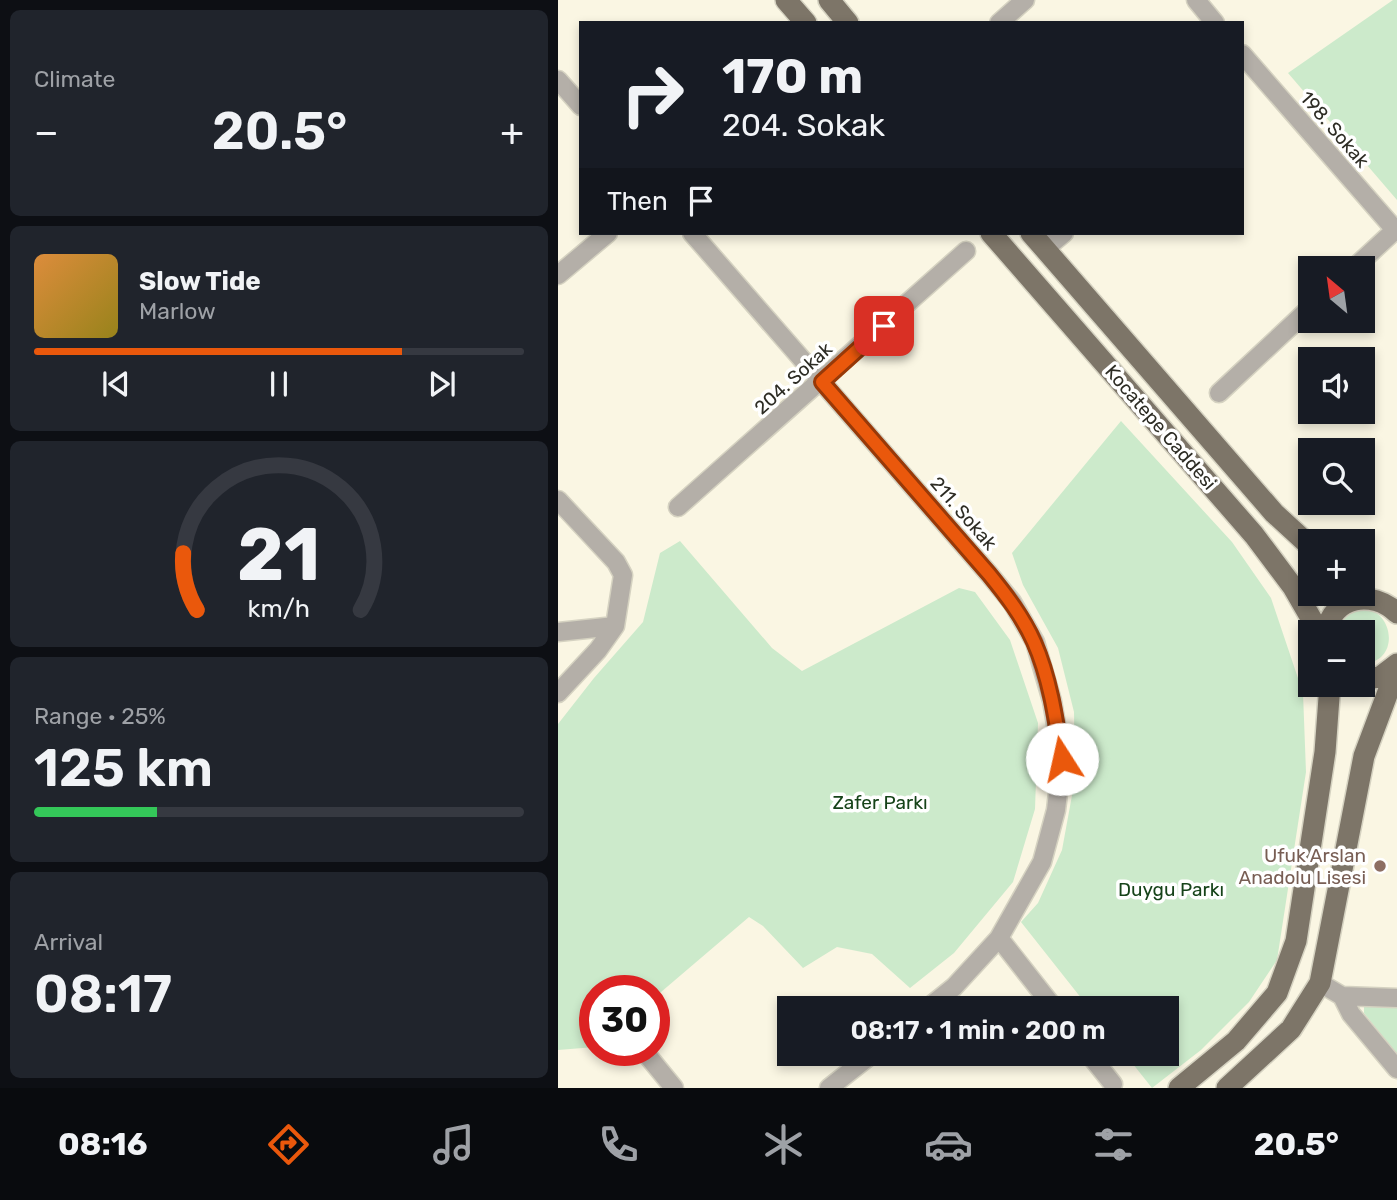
<!DOCTYPE html>
<html lang="en">
<head>
<meta charset="utf-8">
<style>
	body { margin:0; font-family:Rubik,sans-serif; background:#20242c; color:#f1f3f6; height:100vh; display:flex; flex-direction:column; font-size:26px; white-space:nowrap }
	* { box-sizing:border-box; margin:0 }
	p { font-size:23px; color:#9ea1a6 }
	.icon { flex:none; width:38px; height:38px; fill:none; stroke:currentColor; stroke-width:2; stroke-linecap:round; stroke-linejoin:round }
	.map { position:relative; flex:1; overflow:hidden }
	.sheet { display:flex; flex-direction:column; gap:10px; padding:10px; background:#0d0f14; width:558px }
	.sheet>* { flex:none }
	.guide { position:absolute; left:21px; top:21px; width:665px; height:214px; border-radius:0px; box-shadow:0 4px 10px #0003; background:#171b24; color:#f1f3f6; overflow:hidden }
	.needle { width:46px; rotate:331deg }
	.tools { position:absolute; left:740px; top:256px; display:grid; gap:14px }
	.tools a { display:grid; place-items:center; width:77px; height:77px; border-radius:0px; background:#171b24; box-shadow:0 4px 10px #0003; font-size:35px }
	.speed { position:absolute; left:21px; top:975px; display:flex; gap:14px; font-size:35px; font-weight:700; text-align:center }
	.speed>* { display:grid; place-content:center; width:91px; height:91px; border-radius:50%; background:#171b24; box-shadow:0 4px 10px #0003; line-height:1 }
	.speed .limit { border:10px solid #d22; background:#fff; color:#111 }
	.pin { position:absolute; display:grid; place-items:center; width:60px; height:60px; color:#fff; margin:-30px; border-radius:14px; box-shadow:0 4px 10px #0006 }
	.me { position:absolute; width:77px; margin:-38px; rotate:350deg; stroke-linejoin:round; filter:drop-shadow(0 0 5px #0008) }
	.turn { display:flex; align-items:center; gap:24px; height:147px; padding:0 28px; font-size:32px }
	.turn .icon { width:91px; height:91px; stroke-width:2.5 }
	.turn b { display:block; font-size:49px; line-height:60px }
	.then { display:flex; align-items:center; height:66px; padding:0 28px; background:#0003; gap:14px; font-size:26px }
	.big { font-size:52px; font-weight:600; line-height:1.1 }
	.sheet .card { flex:1; display:flex; flex-direction:column; justify-content:center; gap:10px; min-width:0; padding:0 24px; border-radius:10px; background:#20242c }
	.sheet .dial { align-items:center; gap:0 }
	.dial svg { height:182px; overflow:visible; fill:none; stroke:#363941; stroke-width:7; stroke-linecap:round; text-anchor:middle }
	.dial text { fill:#f1f3f6; stroke:none }
	.song { display:flex; align-items:center; gap:21px }
	.cover { width:84px; height:84px; border-radius:10px; background:linear-gradient(135deg,hsl(30 70% 55%),hsl(50 70% 35%)) }
	.played { height:7px; border-radius:4px; background:linear-gradient(90deg,#ea580c 75%,#363941 75%) }
	.keys { display:flex; justify-content:space-around; direction:ltr }
	.heat { display:flex; justify-content:space-between; align-items:center; font-size:38px; direction:ltr }
	.charge { height:10px; border-radius:5px; background:linear-gradient(90deg,#34c759 25%,#363941 0) }
	.trip { position:absolute; left:219px; top:996px; width:402px; height:70px; border-radius:0px; background:#171b24; box-shadow:0 4px 10px #0003; font-weight:600; line-height:70px; text-align:center }
	.tabs { display:flex; height:112px; justify-content:space-around; align-items:center; background:#090b0e; color:#9ea1a6 }
	.tabs .icon { width:49px; height:49px }
	.tabs .on { color:#ea580c }
	.tabs b { font-size:32px; color:#f1f3f6 }
	main { display:flex; flex:1; min-height:0 }
	.map>svg:first-child { display:block }
</style>
</head>
<body>
<main>
<section class="sheet">
<div class="card"><p>Climate</p>
<div class="heat"><a>−</a><b class="big">20.5°</b><a>+</a></div>
</div>
<div class="card">
<div class="song"><i class="cover"></i><div><b>Slow Tide</b><p>Marlow</p></div></div>
<div class="played"></div>
<div class="keys"><svg class="icon" aria-label="previous" viewBox="0 0 24 24"><path d="M18 5L8 12l10 7zM5 5v14"/></svg><svg class="icon" aria-label="pause" viewBox="0 0 24 24"><path d="M8 5v14M16 5v14"/></svg><svg class="icon" aria-label="next" viewBox="0 0 24 24"><path d="M6 5l10 7-10 7zM19 5v14"/></svg></div>
</div>
<div class="card dial"><svg viewBox="0 0 100 80">
<path d="M14 69A42 42 0 1 1 86 69"/>
<path d="M14 69A42 42 0 0 1 8 44" stroke="#ea580c"/>
<text x="50" y="56" font-size="32" font-weight="700">21</text>
<text x="50" y="72" font-size="11">km/h</text>
</svg></div>
<div class="card"><p>Range · 25%</p><b class="big">125 km</b><div class="charge"></div></div>
<div class="card"><p>Arrival</p><b class="big">08:17</b></div>
</section>
<div class="map">
<svg width="839" height="1088" viewBox="0 0 839 1088">
	<rect width="100%" height="100%" fill="#faf6e3"/>
	<path fill="#cceacb" d="M 835,0 L 839,0 L 839,200 L 730,73 Z
		M 563,421 L 674,542 L 713,598 L 745,693 L 748,772 L 719,960 L 691,1002 L 643,1050 L 594,1088 L 567,1054 L 609,1054 L 609,1008 L 531,1008 L 463,922 L 480,903 L 504,850 L 517,779 L 516,712 L 500,648 L 465,585 L 454,553 Z
		M 122,541 L 214,648 L 244,671 L 401,588 L 417,592 L 452,640 L 480,723 L 477,809 L 455,882 L 396,953 L 352,988 L 314,954 L 279,947 L 245,968 L 205,926 L 191,917 L 96,998 L 96,990 L 37,990 L 37,1047 L 0,1050 L 0,724 L 36,678 L 85,622 L 102,553 Z
		M 808,608 C 839,616 839,664 805,663 L 805,632 L 781,632 C 784,617 793,611 808,608 Z
		M 811,1005 L 839,1006 L 839,1054 L 806,1013 L 806,1007 Z"/>
	<g fill="none" stroke-linecap="round" stroke-linejoin="round">
		<defs>
			<path id="minor" d="M 638,0 L 657,23
				M 441,23 L 467,0
				M 684,54 L 839,232
				M 0,80 L 23,106
				M 134,233 L 431,574 L 454,602 L 477,642 L 494,701 L 504,759 L 498,810 L 484,862 L 441,938 L 396,987 L 370,1008
				M 487,249 L 506,233
				M 796,268 L 837,230
				M 0,275 L 50,233
				M 661,393 L 752,308
				M 0,500 L 58,562 L 65,575 L 57,626 L 40,650 L 0,693
				M 120,507 L 408,251
				M 0,632 L 57,626
				M 441,938 L 496,1008
				M 762,983 L 784,996 L 793,1014 L 839,1069
				M 784,996 L 839,998
				M 85,1050 L 116,1088
				M 531,1054 L 555,1084
				M 271,1088 L 314,1054"/>
			<path id="major" d="M 228,0 L 248,23
				M 271,0 L 290,23
				M 433,233 L 696,535 L 735,587 L 761,632
				M 473,233 L 716,513 L 752,546
				M 768,632 C 775,596 814,589 839,613
				M 805,679 L 822,677 L 839,664
				M 621,1088 L 678,1041 L 719,993 L 738,941 L 767,752 L 772,684
				M 669,1088 L 733,1029 L 762,983 L 806,756 L 839,668"/>
		</defs>
		<use href="#minor" stroke="#d5d2c1" stroke-width="21"/>
		<use href="#major" stroke="#d5d2c1" stroke-width="24"/>
		<use href="#minor" stroke="#b4afa8" stroke-width="18"/>
		<use href="#major" stroke="#7d7568" stroke-width="21"/>
	</g>
	<g fill="none" stroke-linecap="round" stroke-linejoin="round">
		<defs>
			<path id="route" d="M 326,326 L 264,382 L 431,574 C 448,595 465,617 476,642 C 492,678 498,720 504,759"/>
		</defs>
		<use href="#route" stroke="#983908" stroke-width="18"/>
		<use href="#route" stroke="#ea580c" stroke-width="12"/>
	</g>
	<circle fill="#8d6e63" stroke="#fff" stroke-width="2.5" cx="822" cy="866" r="7"/>
	<g text-anchor="middle" stroke-width="7" stroke-linejoin="round" paint-order="stroke">
		<g font-size="19" fill="#2d2c24" stroke="#fff">
			<text transform="translate(777 129) rotate(49)" y="7">198. Sokak</text>
			<text transform="translate(235 378) rotate(-42)" y="7">204. Sokak</text>
			<text transform="translate(603 427) rotate(49)" y="7">Kocatepe Caddesi</text>
			<text transform="translate(406 513) rotate(49)" y="7">211. Sokak</text>
		</g>
		<g font-size="19" fill="#164319" stroke="#fff">
			<text x="322" y="809">Zafer Parkı</text>
			<text x="613" y="896">Duygu Parkı</text>
		</g>
		<g font-size="19" fill="#785e54" stroke="#fff" text-anchor="end">
			<text x="808" y="862">Ufuk Arslan<tspan x="808" dy="22">Anadolu Lisesi</tspan></text>
		</g>
	</g>
</svg>
<div class="tools">
<a><svg class="needle" viewBox="-14 -14 28 28"><path d="M0-13l5 13h-10z" fill="#e53935"/><path d="M0 13l5-13h-10z" fill="#9ea1a6"/></svg></a>
<a><svg class="icon" aria-label="sound" viewBox="0 0 24 24"><path d="M4 9h4l5-4v14l-5-4H4zM17 9q2 3 0 6"/></svg></a>
<a><svg class="icon" aria-label="search" viewBox="0 0 24 24"><circle cx="10" cy="10" r="6"/><path d="M15 15l6 6"/></svg></a>
<a>+</a>
<a>−</a>
</div>
<div class="speed"><div class="limit">30</div></div>
<div class="pin" style="left:326px;top:326px;background:#d93025"><svg class="icon" aria-label="arrive" viewBox="0 0 24 24"><path d="M6 21V4h12l-3 4 3 4H6"/></svg></div>
<svg class="me" style="left:504px;top:759px" viewBox="-20 -20 40 40"><circle r="19" fill="#fff"/><path d="M0-13L10 11 0 6-10 11z" fill="#ea580c"/></svg>
<div class="trip">08:17 · 1 min · 200 m</div>
<div class="guide">
<div class="turn"><svg class="icon" aria-label="right" viewBox="0 0 24 24"><path d="M7 20v-9h11M14 6l5 5-5 5"/></svg><div><b>170 m</b>204. Sokak</div></div>
<div class="then">Then<svg class="icon" aria-label="arrive" viewBox="0 0 24 24"><path d="M6 21V4h12l-3 4 3 4H6"/></svg></div>
</div>
</div>
</main>
<nav class="tabs">
<b>08:16</b>
<svg class="icon on" aria-label="directions" viewBox="0 0 24 24"><path d="M12 3l9 9-9 9-9-9zM9 14v-3h6M13 9l2 2-2 2"/></svg>
<svg class="icon" aria-label="music" viewBox="0 0 24 24"><path d="M9 18V5l10-2v13"/><circle cx="6" cy="18" r="3"/><circle cx="16" cy="16" r="3"/></svg>
<svg class="icon" aria-label="phone" viewBox="0 0 24 24"><path d="M5 4h4l2 5-3 2q2 4 5 5l2-3 5 2v4C11 20 4 13 5 4z"/></svg>
<svg class="icon" aria-label="climate" viewBox="0 0 24 24"><path d="M12 3v18M4 7l16 10M4 17L20 7"/></svg>
<svg class="icon" aria-label="car" viewBox="0 0 24 24"><path d="M5 17H2v-5l4-1 3-4h7l3 4 3 1v5h-3M9 17h6M6 11h13"/><circle cx="7" cy="17" r="2"/><circle cx="17" cy="17" r="2"/></svg>
<svg class="icon" aria-label="filters" viewBox="0 0 24 24"><path d="M4 7h16M4 17h16"/><circle cx="9" cy="7" r="2"/><circle cx="15" cy="17" r="2"/></svg>
<b>20.5°</b>
</nav>
</body>
</html>
